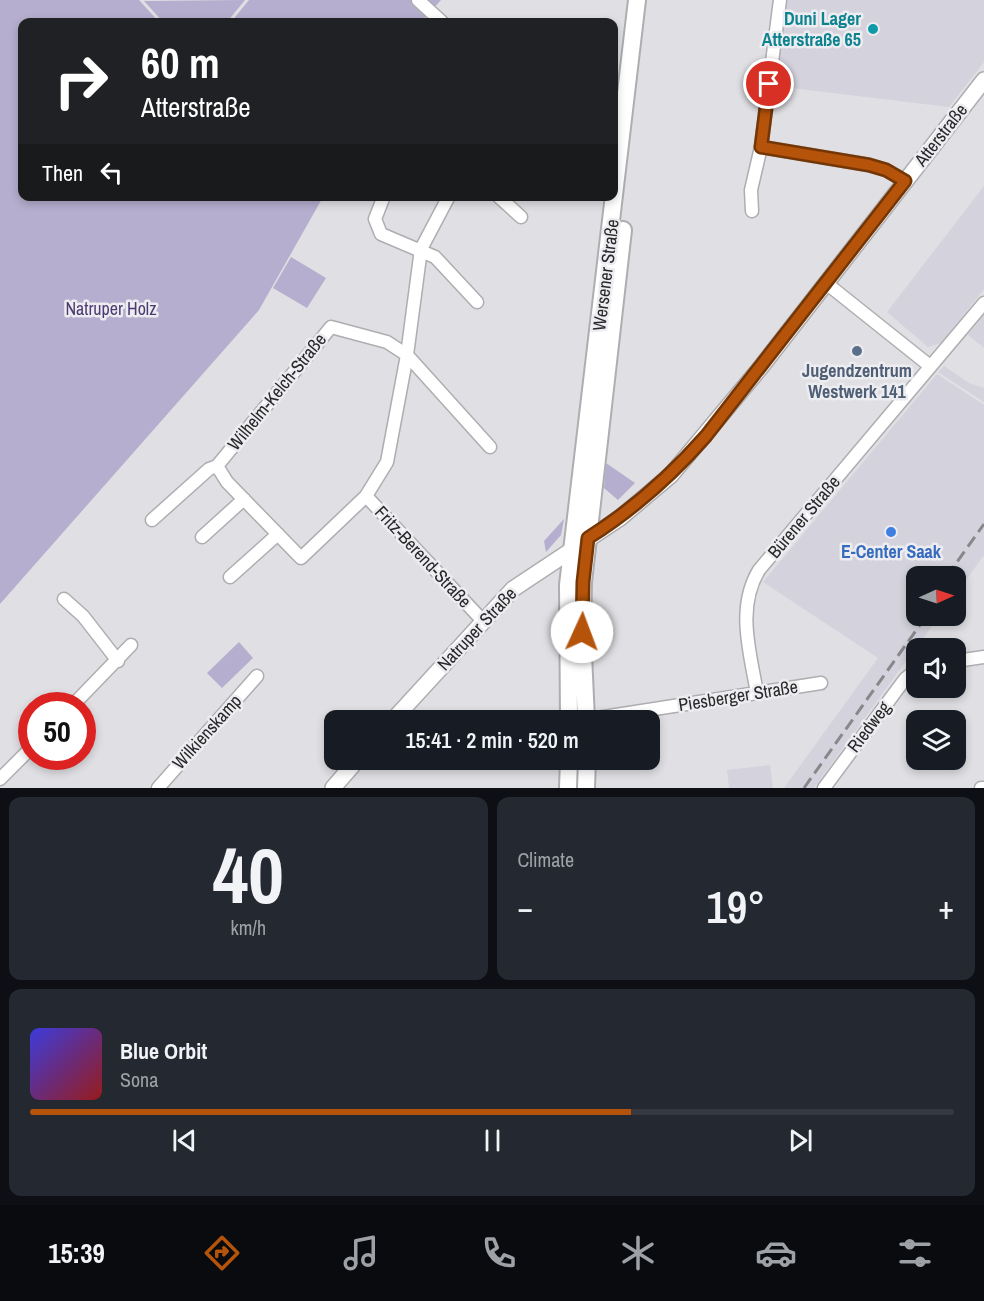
<!DOCTYPE html>
<html lang="en">
<head>
<meta charset="utf-8">
<style>
	body { margin:0; font-family:"Archivo Narrow",sans-serif; background:#242831; color:#f1f3f6; height:100vh; display:flex; flex-direction:column; font-size:22px; white-space:nowrap }
	* { box-sizing:border-box; margin:0 }
	p { font-size:20px; color:#9ea1a6 }
	.icon { flex:none; width:33px; height:33px; fill:none; stroke:currentColor; stroke-width:2; stroke-linecap:round; stroke-linejoin:round }
	.map { position:relative; height:788px; overflow:hidden }
	.side { display:flex; flex-direction:column; gap:9px; padding:9px; background:#0d0f14; flex:1 }
	.side>* { flex:none }
	.banner { position:absolute; left:18px; top:18px; width:600px; height:183px; border-radius:12px; box-shadow:0 3px 9px #0003; background:#202124; color:#fff; overflow:hidden }
	.needle { width:39px; rotate:87deg }
	.fabs { position:absolute; left:906px; top:566px; display:grid; gap:12px }
	.fabs a { display:grid; place-items:center; width:60px; height:60px; border-radius:12px; background:#171b24; box-shadow:0 3px 9px #0003; font-size:30px }
	.speed { position:absolute; left:18px; top:692px; display:flex; gap:12px; font-size:30px; font-weight:700; text-align:center }
	.speed>* { display:grid; place-content:center; width:78px; height:78px; border-radius:50%; background:#171b24; box-shadow:0 3px 9px #0003; line-height:1 }
	.speed .limit { border:9px solid #d22; background:#fff; color:#111 }
	.pin { position:absolute; display:grid; place-items:center; width:51px; height:51px; color:#fff; margin:-26px; border:3px solid #fff; border-radius:50%; box-shadow:0 2px 6px #0007 }
	.me { position:absolute; width:66px; margin:-33px; rotate:2deg; stroke-linejoin:round; filter:drop-shadow(0 0 4px #0008) }
	.turn { display:flex; align-items:center; gap:21px; height:126px; padding:0 24px; font-size:27px }
	.turn .icon { width:78px; height:78px; stroke-width:2.5 }
	.turn b { display:block; font-size:42px; line-height:51px }
	.then { display:flex; align-items:center; height:57px; padding:0 24px; background:#0003; gap:12px; font-size:22px }
	.big { font-size:45px; font-weight:600; line-height:1.1 }
	.side .card { flex:1; display:flex; flex-direction:column; justify-content:center; gap:9px; min-width:0; padding:0 21px; border-radius:12px; background:#242831 }
	.side .dial { align-items:center; gap:0 }
	.dial b { font-size:78px; line-height:1 }
	.song { display:flex; align-items:center; gap:18px }
	.cover { width:72px; height:72px; border-radius:9px; background:linear-gradient(135deg,hsl(240 70% 55%),hsl(0 70% 35%)) }
	.played { height:6px; border-radius:3px; background:linear-gradient(90deg,#b45309 65%,#363941 65%) }
	.keys { display:flex; justify-content:space-around; direction:ltr }
	.heat { display:flex; justify-content:space-between; align-items:center; font-size:33px; direction:ltr }
	.side .tiles { flex:1; display:grid; gap:9px; grid-template-columns:1fr 1fr }
	.card:last-child { grid-column:span 2 }
	.trip { position:absolute; left:324px; top:710px; width:336px; height:60px; border-radius:12px; background:#171b24; box-shadow:0 3px 9px #0003; font-weight:600; line-height:60px; text-align:center }
	.menu { display:flex; height:96px; justify-content:space-around; align-items:center; background:#090b0e; color:#9ea1a6 }
	.menu .icon { width:42px; height:42px }
	.menu .active { color:#b45309 }
	.menu b { font-size:27px; color:#f1f3f6 }
	.map>svg:first-child { display:block }
</style>
</head>
<body>
<div class="map">
<svg width="984" height="788" viewBox="0 0 984 788">
	<rect width="100%" height="100%" fill="#e0dfe3"/>
	<path fill="#d4d2dc" d="M 785,0 L 984,0 L 984,62 L 949,107 L 774,86 Z
		M 984,186 L 984,289 L 941,343 L 928,347 L 887,312 Z
		M 984,315 L 984,348 L 968,335 Z
		M 944,366 L 969,383 L 984,388 L 984,402 L 938,372 Z
		M 937,374 L 984,405 L 984,555 L 956,594 L 956,576 L 916,576 L 916,615 L 940,615 L 924,637 L 922,645 L 914,650 L 814,788 L 784,788 L 878,658 L 763,582 Z
		M 770,765 L 773,788 L 729,788 L 727,770 Z"/>
	<path fill="#b5aece" d="M 0,0 L 139,0 L 159,22 L 22,22 L 22,196 L 323,197 L 259,310 L 0,604 Z
		M 245,0 L 227,22 L 163,22 L 144,1 Z
		M 249,0 L 441,0 L 421,22 L 231,22 Z
		M 291,257 L 326,278 L 307,308 L 273,288 Z
		M 606,463 L 635,483 L 618,500 L 604,488 Z
		M 564,519 L 561,535 L 546,552 L 544,541 Z
		M 239,642 L 253,658 L 222,688 L 207,673 Z"/>
	<g fill="none" stroke-linecap="round" stroke-linejoin="round">
		<defs>
			<path id="minor" d="M 418,0 L 442,22
				M 761,147 L 780,0
				M 384,196 L 375,219 L 381,234 L 435,257 L 477,302
				M 498,196 L 521,217
				M 752,211 L 751,190 L 761,147 L 869,165 L 886,170 L 905,181
				M 826,283 L 930,366
				M 217,466 L 227,482 L 301,558 L 366,496 L 387,462 L 407,355 L 421,249 L 449,196
				M 366,496 L 483,621
				M 152,520 L 209,469 L 217,466 L 331,327 L 387,342 L 407,355 L 490,447
				M 202,537 L 244,499
				M 230,577 L 278,534
				M 64,599 L 83,616 L 118,661
				M 956,661 L 984,657
				M 757,693 C 750,652 736,608 759,570 L 984,303
				M 73,705 L 131,645
				M 584,720 L 821,683
				M 0,779 L 32,747
				M 158,788 L 257,676
				M 824,788 L 905,679 L 916,670
				M 981,788 L 984,788"/>
			<path id="tertiary" d="M 393,720 L 513,589 L 620,518 L 671,475 L 761,367 L 984,80
				M 333,788 L 358,759"/>
			<path id="secondary" d="M 569,720 L 568,585 L 637,0
				M 586,720 L 582,632 L 583,582 L 623,230
				M 568,788 L 569,759
				M 586,788 L 587,759"/>
		</defs>
		<use href="#minor" stroke="#aeadb0" stroke-width="15"/>
		<use href="#tertiary" stroke="#aeadb0" stroke-width="18"/>
		<use href="#secondary" stroke="#aeadb0" stroke-width="20"/>
		<use href="#minor" stroke="#fff" stroke-width="12"/>
		<use href="#tertiary" stroke="#fff" stroke-width="15"/>
		<use href="#secondary" stroke="#fff" stroke-width="16"/>
		<path stroke="#88878a" stroke-width="3" stroke-dasharray="12 6" stroke-linecap="butt" d="M 947,576 L 984,524
			M 804,788 L 927,615"/>
	</g>
	<g fill="none" stroke-linecap="round" stroke-linejoin="round">
		<defs>
			<path id="route" d="M 582,632 L 583,582 L 588,538 C 634,509 670,477 706,436 L 905,181 L 886,170 L 869,165 L 761,147 L 769,84"/>
		</defs>
		<use href="#route" stroke="#753606" stroke-width="15"/>
		<use href="#route" stroke="#b45309" stroke-width="10"/>
	</g>
	<circle fill="#0f9aa8" stroke="#edecf0" stroke-width="2" cx="873" cy="29" r="6"/>
	<circle fill="#5c6f8a" stroke="#edecf0" stroke-width="2" cx="857" cy="351" r="6"/>
	<circle fill="#3f7fe0" stroke="#edecf0" stroke-width="2" cx="891" cy="532" r="6"/>
	<g text-anchor="middle" stroke-width="5" stroke-linejoin="round" paint-order="stroke">
		<g font-size="18" font-weight="bold" fill="#0d838f" stroke="#edecf0" text-anchor="end">
			<text x="861" y="25">Duni Lager<tspan x="861" dy="21">Atterstraße 65</tspan></text>
		</g>
		<g font-size="18" fill="#282829" stroke="#edecf0">
			<text transform="translate(941 135) rotate(-52)" y="6">Atterstraße</text>
			<text transform="translate(606 275) rotate(-83)" y="6">Wersener Straße</text>
			<text transform="translate(277 392) rotate(-51)" y="6">Wilhelm-Kelch-Straße</text>
			<text transform="translate(804 517) rotate(-50)" y="6">Bürener Straße</text>
			<text transform="translate(423 557) rotate(47)" y="6">Fritz-Berend-Straße</text>
			<text transform="translate(477 629) rotate(-47)" y="6">Natruper Straße</text>
			<text transform="translate(738 696) rotate(-9)" y="6">Piesberger Straße</text>
			<text transform="translate(869 727) rotate(-53)" y="6">Riedweg</text>
			<text transform="translate(207 732) rotate(-48)" y="6">Wilkienskamp</text>
		</g>
		<g font-size="18" fill="#4b3b72" stroke="#edecf0">
			<text x="111" y="315">Natruper Holz</text>
		</g>
		<g font-size="18" font-weight="bold" fill="#4e5e75" stroke="#edecf0">
			<text x="857" y="377">Jugendzentrum<tspan x="857" dy="21">Westwerk 141</tspan></text>
		</g>
		<g font-size="18" font-weight="bold" fill="#366cbe" stroke="#edecf0">
			<text x="891" y="558">E-Center Saak</text>
		</g>
	</g>
</svg>
<div class="fabs">
<a><svg class="needle" viewBox="-14 -14 28 28"><path d="M0-13l5 13h-10z" fill="#e53935"/><path d="M0 13l5-13h-10z" fill="#9ea1a6"/></svg></a>
<a><svg class="icon" aria-label="sound" viewBox="0 0 24 24"><path d="M4 9h4l5-4v14l-5-4H4zM17 9q2 3 0 6"/></svg></a>
<a><svg class="icon" aria-label="layers" viewBox="0 0 24 24"><path d="M12 4l9 5-9 5-9-5zM3 14l9 5 9-5"/></svg></a>
</div>
<div class="speed"><div class="limit">50</div></div>
<div class="pin" style="left:769px;top:84px;background:#d93025"><svg class="icon" aria-label="arrive" viewBox="0 0 24 24"><path d="M6 21V4h12l-3 4 3 4H6"/></svg></div>
<svg class="me" style="left:582px;top:632px" viewBox="-20 -20 40 40"><circle r="19" fill="#fff"/><path d="M0-13L10 11 0 6-10 11z" fill="#b45309"/></svg>
<div class="trip">15:41 · 2 min · 520 m</div>
<div class="banner">
<div class="turn"><svg class="icon" aria-label="right" viewBox="0 0 24 24"><path d="M7 20v-9h11M14 6l5 5-5 5"/></svg><div><b>60 m</b>Atterstraße</div></div>
<div class="then">Then<svg class="icon" aria-label="left" viewBox="0 0 24 24"><path d="M17 20v-9H6M10 6l-5 5 5 5"/></svg></div>
</div>
</div>
<section class="side">
<div class="tiles">
<div class="card dial"><b>40</b><p>km/h</p></div>
<div class="card"><p>Climate</p>
<div class="heat"><a>−</a><b class="big">19°</b><a>+</a></div>
</div>
<div class="card">
<div class="song"><i class="cover"></i><div><b>Blue Orbit</b><p>Sona</p></div></div>
<div class="played"></div>
<div class="keys"><svg class="icon" aria-label="previous" viewBox="0 0 24 24"><path d="M18 5L8 12l10 7zM5 5v14"/></svg><svg class="icon" aria-label="pause" viewBox="0 0 24 24"><path d="M8 5v14M16 5v14"/></svg><svg class="icon" aria-label="next" viewBox="0 0 24 24"><path d="M6 5l10 7-10 7zM19 5v14"/></svg></div>
</div>
</div>
</section>
<nav class="menu">
<b>15:39</b>
<svg class="icon active" aria-label="directions" viewBox="0 0 24 24"><path d="M12 3l9 9-9 9-9-9zM9 14v-3h6M13 9l2 2-2 2"/></svg>
<svg class="icon" aria-label="music" viewBox="0 0 24 24"><path d="M9 18V5l10-2v13"/><circle cx="6" cy="18" r="3"/><circle cx="16" cy="16" r="3"/></svg>
<svg class="icon" aria-label="phone" viewBox="0 0 24 24"><path d="M5 4h4l2 5-3 2q2 4 5 5l2-3 5 2v4C11 20 4 13 5 4z"/></svg>
<svg class="icon" aria-label="climate" viewBox="0 0 24 24"><path d="M12 3v18M4 7l16 10M4 17L20 7"/></svg>
<svg class="icon" aria-label="car" viewBox="0 0 24 24"><path d="M5 17H2v-5l4-1 3-4h7l3 4 3 1v5h-3M9 17h6M6 11h13"/><circle cx="7" cy="17" r="2"/><circle cx="17" cy="17" r="2"/></svg>
<svg class="icon" aria-label="filters" viewBox="0 0 24 24"><path d="M4 7h16M4 17h16"/><circle cx="9" cy="7" r="2"/><circle cx="15" cy="17" r="2"/></svg>
</nav>
</body>
</html>
